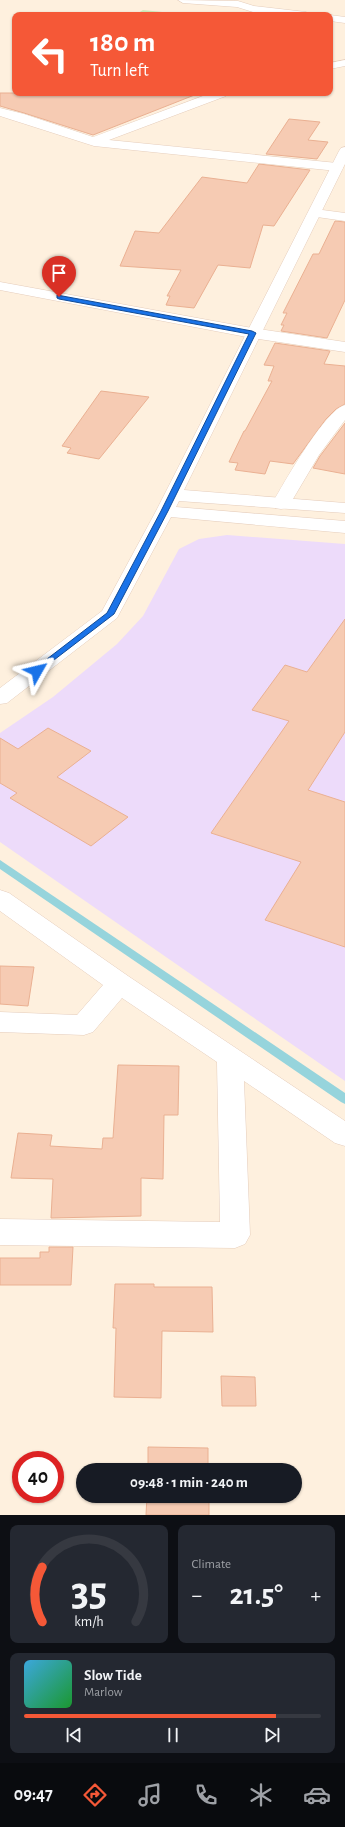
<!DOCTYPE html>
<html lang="en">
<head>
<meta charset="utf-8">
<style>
	body { margin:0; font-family:"Alegreya Sans",sans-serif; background:#242831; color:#f1f3f6; height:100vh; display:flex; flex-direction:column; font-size:15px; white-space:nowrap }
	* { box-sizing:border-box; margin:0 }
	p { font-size:13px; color:#9ea1a6 }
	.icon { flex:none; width:22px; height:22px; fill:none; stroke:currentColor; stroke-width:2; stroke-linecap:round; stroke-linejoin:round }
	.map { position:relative; height:1515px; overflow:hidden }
	.drawer { display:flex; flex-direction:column; gap:10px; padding:10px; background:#0d0f14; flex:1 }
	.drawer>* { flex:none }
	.hud { position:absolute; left:12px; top:12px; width:321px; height:84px; border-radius:8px; box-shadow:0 1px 3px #0004; background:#f55837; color:#fff; overflow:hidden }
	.speed { position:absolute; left:12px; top:1451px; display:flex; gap:8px; font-size:20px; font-weight:700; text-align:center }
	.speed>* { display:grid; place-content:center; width:52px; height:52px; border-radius:50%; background:#171b24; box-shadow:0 1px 3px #0004; line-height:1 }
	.speed .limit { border:6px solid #d22; background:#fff; color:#111 }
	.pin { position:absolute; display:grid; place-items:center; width:34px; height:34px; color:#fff; margin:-41px -17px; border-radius:50% 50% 50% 0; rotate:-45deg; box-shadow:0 0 4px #0007 }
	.pin .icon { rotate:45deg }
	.me { position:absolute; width:44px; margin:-22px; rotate:53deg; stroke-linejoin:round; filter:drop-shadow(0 0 3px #0008) }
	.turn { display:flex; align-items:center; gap:14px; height:84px; padding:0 12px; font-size:18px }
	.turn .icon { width:52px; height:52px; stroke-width:2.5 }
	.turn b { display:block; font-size:28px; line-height:34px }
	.big { font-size:30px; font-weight:600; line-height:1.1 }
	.drawer .widget { flex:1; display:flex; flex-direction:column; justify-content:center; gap:6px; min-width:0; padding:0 14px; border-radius:8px; background:#242831 }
	.drawer .dial { align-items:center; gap:0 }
	.dial svg { height:104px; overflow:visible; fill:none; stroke:#363941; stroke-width:7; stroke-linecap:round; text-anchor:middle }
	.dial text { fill:#f1f3f6; stroke:none }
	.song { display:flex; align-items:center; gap:12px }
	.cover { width:48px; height:48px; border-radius:6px; background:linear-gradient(135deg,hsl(200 70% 55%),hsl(130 70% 35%)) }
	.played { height:4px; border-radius:2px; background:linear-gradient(90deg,#f55837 85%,#363941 85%) }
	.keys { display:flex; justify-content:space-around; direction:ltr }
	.heat { display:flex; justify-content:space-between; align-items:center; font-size:22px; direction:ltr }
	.drawer .tiles { flex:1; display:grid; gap:10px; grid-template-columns:1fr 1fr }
	.widget:last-child { grid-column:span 2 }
	.trip { position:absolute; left:76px; top:1463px; width:226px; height:40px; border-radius:20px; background:#171b24; box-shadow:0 1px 3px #0004; font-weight:600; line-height:40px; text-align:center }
	.menu { display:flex; height:64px; justify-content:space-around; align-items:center; background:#090b0e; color:#9ea1a6 }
	.menu .icon { width:28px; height:28px }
	.menu .current { color:#f55837 }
	.menu b { font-size:18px; color:#f1f3f6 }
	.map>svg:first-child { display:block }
</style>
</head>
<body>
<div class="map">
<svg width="345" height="1515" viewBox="0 0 345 1515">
	<rect width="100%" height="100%" fill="#fef0de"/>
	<path fill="#eddbfa" d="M 227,535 L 345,544 L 345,1081 L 0,842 L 0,733 L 53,697 L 117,644 L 143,616 L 179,549 L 199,539 Z"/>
	<path fill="#d2edbc" d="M 143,10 L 191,15 L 135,15 Z"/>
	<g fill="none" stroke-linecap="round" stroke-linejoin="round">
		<path fill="#96d4dc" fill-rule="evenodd" d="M 0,860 L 345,1093 L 345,1104 L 341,1102 L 0,869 Z"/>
	</g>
	<path fill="#f6cbb3" stroke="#eab092" d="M 0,93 L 197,93 L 197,94 L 93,135 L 24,113 L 0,106 Z
		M 289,119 L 320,122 L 308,140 L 328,142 L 317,159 L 266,154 Z
		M 259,164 L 310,170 L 274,226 L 263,225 L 250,268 L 218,265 L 194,308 L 166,305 L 170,296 L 167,296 L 181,270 L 120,266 L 135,231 L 159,233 L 202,177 L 247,183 Z
		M 335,221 L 345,222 L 345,300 L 327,338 L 281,331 L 284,325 L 281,325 L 287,313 L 283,313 L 313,254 L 319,254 Z
		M 275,343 L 330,351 L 324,364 L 345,366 L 345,404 L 336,409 L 326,419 L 293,464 L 270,461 L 265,474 L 235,470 L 238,463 L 229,462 L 244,431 L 245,431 L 272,381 L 268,381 L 274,366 L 264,365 Z
		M 101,391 L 149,397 L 99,459 L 67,453 L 71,448 L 62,446 Z
		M 345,423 L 345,474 L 313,468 L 320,456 Z
		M 345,619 L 345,732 L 308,790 L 345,802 L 345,947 L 265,920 L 301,862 L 211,833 L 289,721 L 252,710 L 285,665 L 307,672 Z
		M 48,728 L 91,751 L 57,777 L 128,817 L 91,846 L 10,798 L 17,793 L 0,783 L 0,738 L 18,749 Z
		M 0,966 L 34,967 L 28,1006 L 0,1004 Z
		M 118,1065 L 179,1066 L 178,1115 L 164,1115 L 163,1179 L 141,1178 L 141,1216 L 51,1218 L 53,1179 L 11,1178 L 18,1133 L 52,1135 L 50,1146 L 102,1149 L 103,1138 L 113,1138 Z
		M 49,1247 L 73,1247 L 71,1285 L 0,1285 L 0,1258 L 40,1258 L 40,1252 L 49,1252 Z
		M 115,1284 L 154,1284 L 154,1287 L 212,1287 L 213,1332 L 162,1331 L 161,1398 L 114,1397 L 116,1328 L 113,1328 Z
		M 221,1376 L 255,1377 L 256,1406 L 222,1406 Z
		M 148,1447 L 208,1448 L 208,1470 L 148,1470 Z
		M 147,1496 L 209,1496 L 209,1515 L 146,1515 Z"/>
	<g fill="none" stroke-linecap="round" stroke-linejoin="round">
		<defs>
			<path id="minor" d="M 178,0 L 238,1 L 254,6 L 306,12 L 311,15 L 278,15 L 253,12 L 237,7 L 183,3 Z
				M 329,15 L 330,15 L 345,17 L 345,23 L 330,21 Z
				M 345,60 L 345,66 L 330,69 L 330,63 Z
				M 211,93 L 228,93 L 226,96 L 109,140 L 337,163 L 342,164 L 343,167 L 342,170 L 337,171 L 94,146 L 0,116 L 0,108 L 24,114 L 93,137 Z
				M 315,209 L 345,213 L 345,221 L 310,216 L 308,213 L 310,210 Z
				M 0,282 L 252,328 L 345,342 L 345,352 L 252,338 L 0,290 Z
				M 345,405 L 345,420 L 319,455 L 290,504 L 287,508 L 281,509 L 275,508 L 272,504 C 283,484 325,410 345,405 Z
				M 0,890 L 9,893 L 128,976 L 345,1121 L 345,1146 L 335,1143 L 244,1081 L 250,1235 L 245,1244 L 235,1248 L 0,1245 L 0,1219 L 220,1222 L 217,1062 L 122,998 L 93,1032 L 84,1035 L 0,1032 L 0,1012 L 77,1015 L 103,985 L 0,911 Z"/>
			<path id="tertiary" d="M 345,147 L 345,164 L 184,490 L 345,503 L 345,513 L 179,501 L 176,507 L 345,521 L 345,533 L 171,517 L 117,618 L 7,703 L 0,704 L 0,688 L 102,611 L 156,511 L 339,151 L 341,148 Z"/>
		</defs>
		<use href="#minor" stroke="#e5cdbc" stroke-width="1"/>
		<use href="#tertiary" stroke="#e5cdbc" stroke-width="1"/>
		<use href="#minor" fill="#fff" fill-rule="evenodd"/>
		<use href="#tertiary" fill="#fff" fill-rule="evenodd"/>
	</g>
	<path fill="#1a73e8" stroke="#114b97" d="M 57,295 L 252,331 L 256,333 L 168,511 L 114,614 L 37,673 L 33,671 L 34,669 L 107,613 L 161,511 L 249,334 L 59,299 L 57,298 Z"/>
</svg>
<div class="speed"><div class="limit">40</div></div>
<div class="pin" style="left:59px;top:297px;background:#d93025"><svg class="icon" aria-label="arrive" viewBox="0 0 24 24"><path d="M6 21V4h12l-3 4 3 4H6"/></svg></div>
<svg class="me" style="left:37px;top:671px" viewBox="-20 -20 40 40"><path d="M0-17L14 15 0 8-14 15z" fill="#1a73e8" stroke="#fff" stroke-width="4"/></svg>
<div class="trip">09:48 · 1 min · 240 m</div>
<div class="hud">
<div class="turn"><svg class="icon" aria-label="left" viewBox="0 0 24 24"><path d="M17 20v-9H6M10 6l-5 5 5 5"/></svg><div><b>180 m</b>Turn left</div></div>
</div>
</div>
<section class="drawer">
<div class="tiles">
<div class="widget dial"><svg viewBox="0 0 100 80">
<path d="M14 69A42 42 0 1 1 86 69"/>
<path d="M14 69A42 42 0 0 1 14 27" stroke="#f55837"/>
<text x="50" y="56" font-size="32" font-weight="700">35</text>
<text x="50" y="72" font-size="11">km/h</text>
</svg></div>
<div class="widget"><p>Climate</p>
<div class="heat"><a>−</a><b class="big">21.5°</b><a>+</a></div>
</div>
<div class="widget">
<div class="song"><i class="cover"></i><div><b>Slow Tide</b><p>Marlow</p></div></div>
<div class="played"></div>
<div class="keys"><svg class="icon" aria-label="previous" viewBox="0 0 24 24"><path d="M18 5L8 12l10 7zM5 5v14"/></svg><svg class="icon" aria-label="pause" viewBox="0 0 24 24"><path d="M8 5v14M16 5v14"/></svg><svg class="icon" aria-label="next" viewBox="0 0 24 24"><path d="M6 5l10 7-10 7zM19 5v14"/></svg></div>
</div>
</div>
</section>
<nav class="menu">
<b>09:47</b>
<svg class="icon current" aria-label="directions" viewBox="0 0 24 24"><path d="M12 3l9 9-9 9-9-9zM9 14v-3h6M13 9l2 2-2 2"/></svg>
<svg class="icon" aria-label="music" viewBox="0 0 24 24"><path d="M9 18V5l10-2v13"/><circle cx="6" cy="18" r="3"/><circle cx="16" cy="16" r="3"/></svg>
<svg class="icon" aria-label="phone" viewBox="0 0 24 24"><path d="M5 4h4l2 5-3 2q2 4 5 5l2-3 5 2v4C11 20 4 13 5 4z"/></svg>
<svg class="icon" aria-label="climate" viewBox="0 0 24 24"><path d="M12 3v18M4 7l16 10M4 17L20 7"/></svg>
<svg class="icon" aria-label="car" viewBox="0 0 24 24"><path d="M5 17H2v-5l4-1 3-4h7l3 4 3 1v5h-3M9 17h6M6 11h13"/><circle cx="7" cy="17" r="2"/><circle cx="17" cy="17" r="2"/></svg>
</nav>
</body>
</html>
